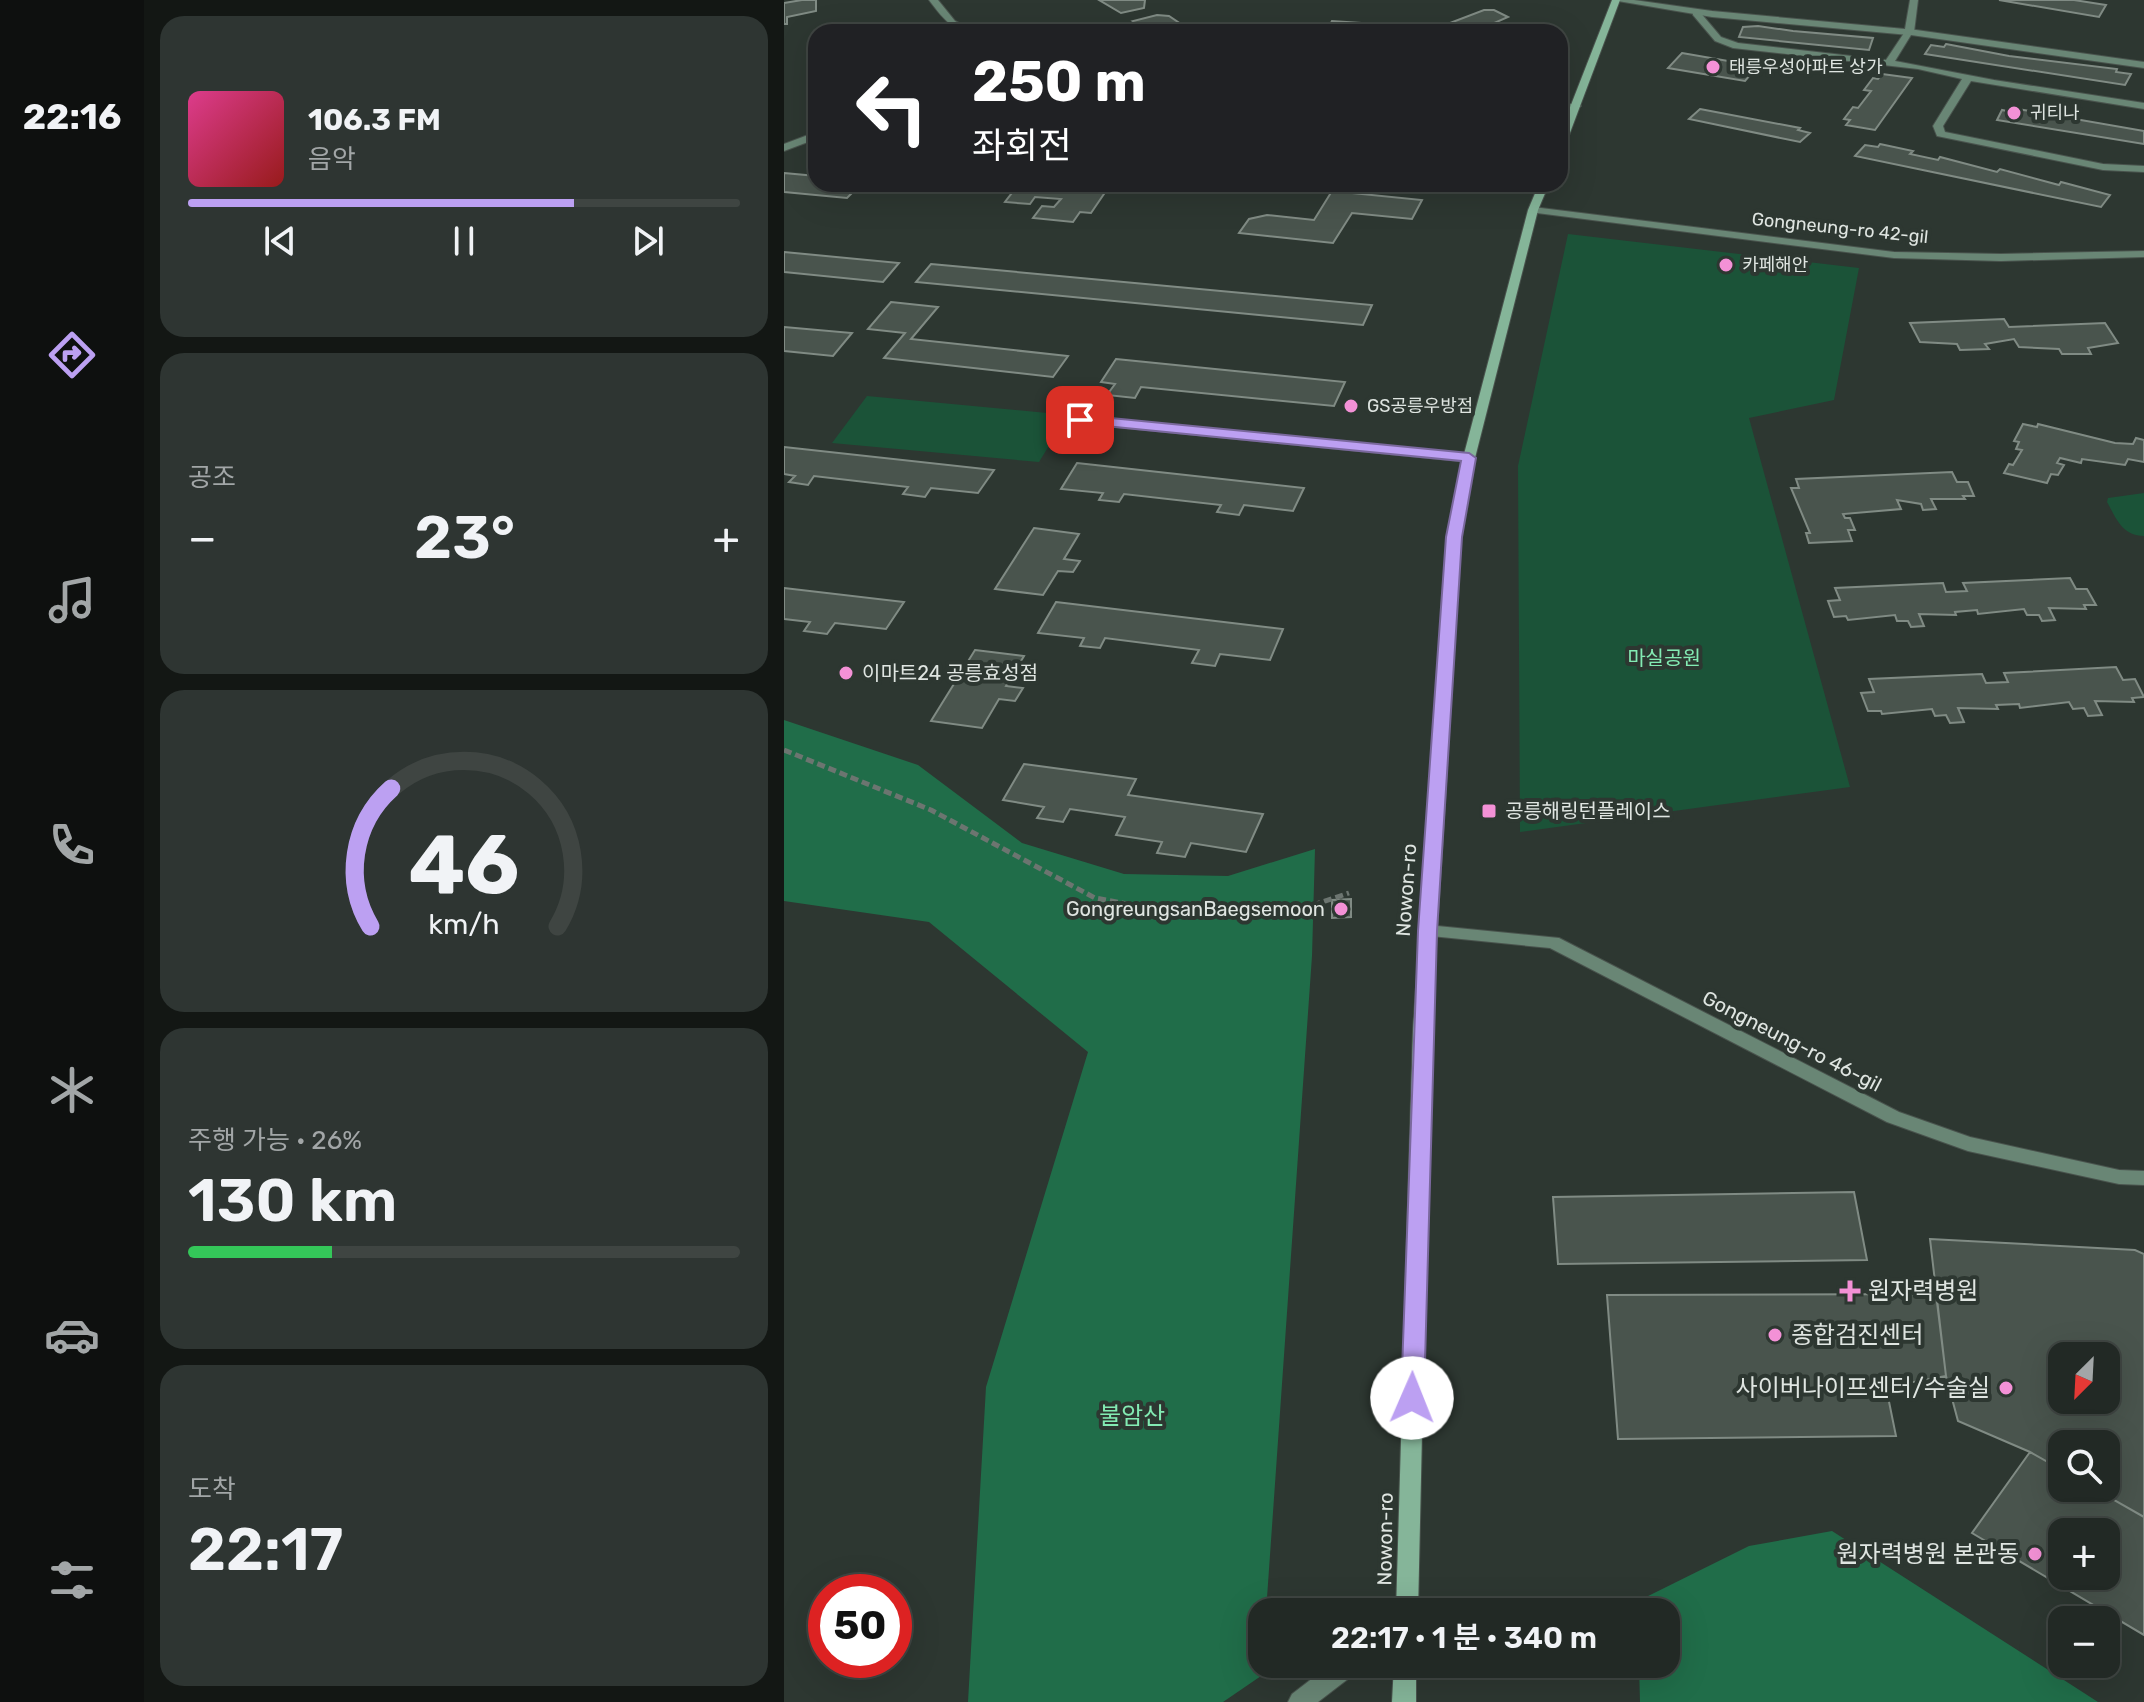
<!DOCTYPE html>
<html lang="ko">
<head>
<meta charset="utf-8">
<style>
	body { margin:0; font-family:Rubik,"Noto Sans KR",sans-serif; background:#2e3532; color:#f1f3f6; height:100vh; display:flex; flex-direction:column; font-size:30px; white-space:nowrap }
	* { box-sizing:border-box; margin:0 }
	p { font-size:26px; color:#a2a6a7 }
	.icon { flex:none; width:44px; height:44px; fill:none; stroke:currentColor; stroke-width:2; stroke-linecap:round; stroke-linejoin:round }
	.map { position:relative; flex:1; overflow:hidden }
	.drawer { display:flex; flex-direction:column; gap:16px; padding:16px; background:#131714; width:640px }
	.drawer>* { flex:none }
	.banner { position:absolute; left:24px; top:24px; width:760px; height:168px; border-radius:24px; box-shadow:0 8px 32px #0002,0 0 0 2px #3f4542; background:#202124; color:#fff; overflow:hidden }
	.needle { width:52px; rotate:204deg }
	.buttons { position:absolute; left:1264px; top:1342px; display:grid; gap:16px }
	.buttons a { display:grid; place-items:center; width:72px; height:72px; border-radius:16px; background:#222925; box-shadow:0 8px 32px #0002,0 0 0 2px #3f4542; font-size:40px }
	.speed { position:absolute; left:24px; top:1574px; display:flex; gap:16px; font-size:40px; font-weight:700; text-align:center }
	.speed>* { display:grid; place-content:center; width:104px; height:104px; border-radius:50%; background:#222925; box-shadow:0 8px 32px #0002,0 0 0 2px #3f4542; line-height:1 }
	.speed .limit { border:12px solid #d22; background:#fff; color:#111 }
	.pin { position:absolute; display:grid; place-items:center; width:68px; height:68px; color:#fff; margin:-34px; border-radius:16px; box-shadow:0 4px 12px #0006 }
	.me { position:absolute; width:88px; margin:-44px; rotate:1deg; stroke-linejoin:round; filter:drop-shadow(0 0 6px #0008) }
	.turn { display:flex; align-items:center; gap:28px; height:168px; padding:0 32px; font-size:36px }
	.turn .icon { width:104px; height:104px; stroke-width:2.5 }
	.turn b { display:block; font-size:56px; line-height:68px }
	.big { font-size:60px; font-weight:600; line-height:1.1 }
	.drawer .widget { flex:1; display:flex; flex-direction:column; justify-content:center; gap:12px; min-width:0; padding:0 28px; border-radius:24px; background:#2e3532 }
	.drawer .dial { align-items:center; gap:0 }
	.dial svg { height:208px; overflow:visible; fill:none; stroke:#3f4542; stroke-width:7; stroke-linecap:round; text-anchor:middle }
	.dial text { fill:#f1f3f6; stroke:none }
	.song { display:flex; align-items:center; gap:24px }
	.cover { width:96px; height:96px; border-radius:12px; background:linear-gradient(135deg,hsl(330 70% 55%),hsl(0 70% 35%)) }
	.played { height:8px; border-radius:4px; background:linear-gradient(90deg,#bca0f2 70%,#3f4542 70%) }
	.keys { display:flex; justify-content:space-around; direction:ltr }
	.heat { display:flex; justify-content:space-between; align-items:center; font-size:44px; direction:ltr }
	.charge { height:12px; border-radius:6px; background:linear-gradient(90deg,#34c759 26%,#3f4542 0) }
	.trip { position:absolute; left:464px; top:1598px; width:432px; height:80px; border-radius:24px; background:#222925; box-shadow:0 8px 32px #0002,0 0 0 2px #3f4542; font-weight:600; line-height:80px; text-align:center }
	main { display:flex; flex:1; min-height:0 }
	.tab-bar { display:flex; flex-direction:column; width:144px; justify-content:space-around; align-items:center; background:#0e100f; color:#a2a6a7 }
	.tab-bar .icon { width:56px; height:56px }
	.tab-bar .on { color:#bca0f2 }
	.tab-bar b { font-size:36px; color:#f1f3f6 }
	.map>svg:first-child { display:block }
</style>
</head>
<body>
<main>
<nav class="tab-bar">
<b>22:16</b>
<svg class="icon on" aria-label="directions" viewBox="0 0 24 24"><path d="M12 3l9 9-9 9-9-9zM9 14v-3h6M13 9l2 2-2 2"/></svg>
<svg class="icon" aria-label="music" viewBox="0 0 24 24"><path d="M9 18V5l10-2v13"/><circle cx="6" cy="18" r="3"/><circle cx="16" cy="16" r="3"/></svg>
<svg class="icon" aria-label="phone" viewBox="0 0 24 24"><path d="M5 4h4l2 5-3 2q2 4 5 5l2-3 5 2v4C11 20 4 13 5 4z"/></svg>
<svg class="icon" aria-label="climate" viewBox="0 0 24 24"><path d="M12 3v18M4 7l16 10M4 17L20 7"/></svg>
<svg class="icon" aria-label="car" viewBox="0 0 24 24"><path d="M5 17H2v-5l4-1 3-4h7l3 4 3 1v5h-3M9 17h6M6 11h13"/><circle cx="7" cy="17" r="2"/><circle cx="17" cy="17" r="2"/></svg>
<svg class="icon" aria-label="filters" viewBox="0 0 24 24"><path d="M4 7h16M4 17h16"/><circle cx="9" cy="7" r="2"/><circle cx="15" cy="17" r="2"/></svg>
</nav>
<section class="drawer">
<div class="widget">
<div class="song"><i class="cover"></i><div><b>106.3 FM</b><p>음악</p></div></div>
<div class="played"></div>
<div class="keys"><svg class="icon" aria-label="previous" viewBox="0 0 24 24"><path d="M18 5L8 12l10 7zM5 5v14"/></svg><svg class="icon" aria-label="pause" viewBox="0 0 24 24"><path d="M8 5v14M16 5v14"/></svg><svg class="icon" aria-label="next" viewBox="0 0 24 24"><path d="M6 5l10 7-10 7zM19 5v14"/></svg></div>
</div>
<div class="widget"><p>공조</p>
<div class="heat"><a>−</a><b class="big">23°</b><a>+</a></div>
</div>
<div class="widget dial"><svg viewBox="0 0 100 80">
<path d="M14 69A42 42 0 1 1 86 69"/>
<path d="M14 69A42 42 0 0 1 22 16" stroke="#bca0f2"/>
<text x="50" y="56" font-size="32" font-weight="700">46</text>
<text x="50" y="72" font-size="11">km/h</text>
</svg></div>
<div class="widget"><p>주행 가능 · 26%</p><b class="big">130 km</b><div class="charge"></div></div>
<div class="widget"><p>도착</p><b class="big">22:17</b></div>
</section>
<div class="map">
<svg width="1360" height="1702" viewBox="0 0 1360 1702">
	<rect width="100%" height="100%" fill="#2d3731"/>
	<path fill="#1b5338" d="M 784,234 L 1075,268 L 1050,400 L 965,418 L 1066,787 L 736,832 L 734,466 Z
		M 83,396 L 284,415 L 255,462 L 48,443 Z
		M 1360,493 L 1360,536 C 1338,535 1333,520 1323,502 L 1324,498 Z"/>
	<path fill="#206d49" d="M 0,720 L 134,765 L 238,843 L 340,874 L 444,876 L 531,849 L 528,956 L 482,1612 L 478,1612 L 477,1676 L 439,1702 L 184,1702 L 202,1387 L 304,1052 L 145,922 L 0,901 Z
		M 1048,1531 L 1314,1702 L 856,1702 L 855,1664 L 882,1664 L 882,1612 L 852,1612 L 852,1602 L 965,1546 Z"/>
	<path fill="#49544d" stroke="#808b84" stroke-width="2" fill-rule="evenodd" d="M 18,0 L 32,0 L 32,11 L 3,17 L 3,24 L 0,24 L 0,3 Z
		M 315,0 L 361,0 L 360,8 L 337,13 Z
		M 1215,0 L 1290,0 L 1322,5 L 1315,17 Z
		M 700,10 L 710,10 L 724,17 L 690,32 L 542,32 L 548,21 L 653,28 Z
		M 373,15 L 385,16 L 400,26 L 473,32 L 368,32 L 349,21 Z
		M 974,26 L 1009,31 L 1089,38 L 1085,50 L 955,37 L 959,27 Z
		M 1162,44 L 1225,56 L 1333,69 L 1332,72 L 1347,74 L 1341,85 L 1141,54 L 1147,45 L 1160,47 Z
		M 898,53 L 967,65 L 969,63 L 974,66 L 961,81 L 884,68 Z
		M 1098,74 L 1128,78 L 1091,130 L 1062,125 L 1066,120 L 1060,119 L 1069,107 L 1074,108 L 1087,91 L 1080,90 L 1089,78 L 1094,79 Z
		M 916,109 L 1016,128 L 1014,130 L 1026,133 L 1016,142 L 905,119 Z
		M 1234,109 L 1360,131 L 1360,144 L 1213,120 L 1218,110 L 1232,113 Z
		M 1096,144 L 1129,151 L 1126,154 L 1154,160 L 1156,157 L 1213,172 L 1216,169 L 1275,185 L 1277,182 L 1326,195 L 1317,207 L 1071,156 L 1081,145 L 1094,147 Z
		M 0,173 L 32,176 L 32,184 L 77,184 L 63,198 L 0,192 Z
		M 263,184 L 306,184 L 320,187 L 317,191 L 322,191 L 307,213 L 296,212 L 289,222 L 249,218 L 258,206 L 270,207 L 277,199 L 251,197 L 246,204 L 221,202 L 234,185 L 260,187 Z
		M 415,184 L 441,184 L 437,191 L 412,189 Z
		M 548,191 L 638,200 L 628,219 L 568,213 L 549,243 L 455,233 L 465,219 L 483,215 L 530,220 Z
		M 0,252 L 115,263 L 99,282 L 0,272 Z
		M 147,264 L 588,305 L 579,325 L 132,282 Z
		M 107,302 L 154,307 L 127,339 L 284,356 L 269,377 L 100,358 L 121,333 L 84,329 Z
		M 1220,319 L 1225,327 L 1321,323 L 1334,343 L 1304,348 L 1307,354 L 1278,354 L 1275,349 L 1235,347 L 1230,339 L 1201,344 L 1205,349 L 1176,350 L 1173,344 L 1136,342 L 1126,323 Z
		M 0,327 L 68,333 L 49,356 L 0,351 Z
		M 332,359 L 561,382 L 550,406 L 357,387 L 351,398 L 323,395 L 331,384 L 317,382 Z
		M 1239,424 L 1253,427 L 1254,424 L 1331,443 L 1349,444 L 1352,438 L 1360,440 L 1360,462 L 1344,459 L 1341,465 L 1298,459 L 1297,463 L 1276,458 L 1273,463 L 1280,465 L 1274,475 L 1267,474 L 1263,483 L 1220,473 L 1225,464 L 1229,465 L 1238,450 L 1232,449 L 1235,442 L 1230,441 Z
		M 0,447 L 210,470 L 194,493 L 147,488 L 141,497 L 119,494 L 124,487 L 30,476 L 24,485 L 5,482 L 11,476 L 0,474 Z
		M 293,463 L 520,488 L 509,511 L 460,505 L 455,515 L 433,512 L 437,505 L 340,494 L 335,502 L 315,500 L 319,493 L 277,489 Z
		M 1168,472 L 1173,482 L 1184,482 L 1190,496 L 1179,496 L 1181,499 L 1147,499 L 1152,509 L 1139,510 L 1137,504 L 1113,500 L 1117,509 L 1059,514 L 1061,518 L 1066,518 L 1071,530 L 1064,530 L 1068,541 L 1025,543 L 1022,533 L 1026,533 L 1007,488 L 1015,488 L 1012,479 Z
		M 250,528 L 295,534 L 280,559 L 296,561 L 289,572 L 274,571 L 259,595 L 211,589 Z
		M 1286,578 L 1292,589 L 1303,589 L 1312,605 L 1300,605 L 1302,609 L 1265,608 L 1271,620 L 1258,621 L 1255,615 L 1243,615 L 1240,609 L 1194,614 L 1193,610 L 1171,612 L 1172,615 L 1135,614 L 1140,626 L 1127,627 L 1124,621 L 1113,621 L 1111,615 L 1064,620 L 1062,616 L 1050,617 L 1044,601 L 1056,600 L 1051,588 L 1159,583 L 1162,592 L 1183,591 L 1179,583 Z
		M 0,588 L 120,602 L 102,629 L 51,623 L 43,634 L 20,631 L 26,622 L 0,619 Z
		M 272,602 L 499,629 L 486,660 L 436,654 L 431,666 L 408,663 L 415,650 L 321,638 L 316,648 L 296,646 L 300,638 L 254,633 Z
		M 191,650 L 240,656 L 222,686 L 239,688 L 231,701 L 215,699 L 198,728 L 147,721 Z
		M 1332,667 L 1339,680 L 1351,679 L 1360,697 L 1348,698 L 1350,702 L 1311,701 L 1318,715 L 1304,716 L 1300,708 L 1289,709 L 1285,702 L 1236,708 L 1235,704 L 1212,705 L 1214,709 L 1174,708 L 1180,722 L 1166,723 L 1162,715 L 1151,716 L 1148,709 L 1098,714 L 1097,711 L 1084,711 L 1077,693 L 1090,692 L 1085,679 L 1198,674 L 1202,683 L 1224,682 L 1220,673 Z
		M 240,764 L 352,779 L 344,795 L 479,814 L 462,852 L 407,843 L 401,857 L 373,853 L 378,842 L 332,835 L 341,817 L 286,809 L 279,822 L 253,818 L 260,807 L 219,800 Z
		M 567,899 L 567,917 L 548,918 L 548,900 Z
		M 1070,1192 L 1083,1260 L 774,1264 L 769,1197 Z
		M 1146,1239 L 1351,1250 L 1360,1254 L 1360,1517 L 1309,1488 L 1322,1488 L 1322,1444 L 1278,1444 L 1278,1470 L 1246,1452 L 1174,1421 L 1162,1376 ZM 1278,1356 L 1322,1356 L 1322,1400 L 1278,1400 Z
		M 1152,1294 L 1162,1376 L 1102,1387 L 1112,1436 L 834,1439 L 823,1295 Z
		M 1246,1452 L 1278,1470 L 1278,1488 L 1309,1488 L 1360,1517 L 1360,1635 L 1188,1533 ZM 1278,1532 L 1322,1532 L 1322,1576 L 1278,1576 Z"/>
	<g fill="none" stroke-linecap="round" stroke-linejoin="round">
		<defs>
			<path id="service" d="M 909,11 L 915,11 L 937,37 L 954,43 L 1102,60 L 1122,30 L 1125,29 L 1360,62 L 1360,68 L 1127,35 L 1111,61 L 1210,80 L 1360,103 L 1360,109 L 1187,81 L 1159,126 L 1161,132 L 1319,164 L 1360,166 L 1360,172 L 1319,170 L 1153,136 L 1149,126 L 1178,79 L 1134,69 L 949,48 L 931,41 L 909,15 Z
				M 547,1664 L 576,1664 L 573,1672 L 534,1702 L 504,1702 L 508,1694 Z"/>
			<path id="minor" d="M 145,0 L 154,0 L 171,21 L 191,32 C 168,32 158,17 145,0 Z
				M 828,0 L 850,0 L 928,11 L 1121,29 L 1126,0 L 1134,0 L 1130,32 L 1125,35 L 928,17 Z
				M 776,102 L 797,106 L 792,109 L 776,108 Z
				M 32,132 L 32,139 L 0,151 L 0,144 Z
				M 749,207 L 1110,252 L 1217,254 L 1360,251 L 1360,257 L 1217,261 L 1110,258 L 745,212 L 745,208 Z
				M 296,416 L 685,454 L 691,458 L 685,462 L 292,423 L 292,417 Z"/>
			<path id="tertiary" d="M 643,925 L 775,938 L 1115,1112 L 1186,1137 L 1335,1170 L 1360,1171 L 1360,1185 L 1335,1184 L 1184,1151 L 1103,1122 L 766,948 L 637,935 L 635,931 L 637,927 Z"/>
			<path id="secondary" d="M 828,0 L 836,0 L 781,146 L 776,149 L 776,133 Z
				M 755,184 L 765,184 L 754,210 L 691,458 L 677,537 L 647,1031 L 634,1612 L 612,1612 L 629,1031 L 663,537 L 679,458 L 744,210 Z
				M 610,1664 L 632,1664 L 632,1702 L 608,1702 Z"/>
		</defs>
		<use href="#service" stroke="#49534d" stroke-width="2"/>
		<use href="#minor" stroke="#49534d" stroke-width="2"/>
		<use href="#tertiary" stroke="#49534d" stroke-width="2"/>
		<use href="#secondary" stroke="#49534d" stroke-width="2"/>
		<path stroke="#6c7570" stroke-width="5" stroke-dasharray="8 4" stroke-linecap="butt" d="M 0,750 L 147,810 L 311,898 L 385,912 L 529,905 L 565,893"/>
		<use href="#service" fill="#698675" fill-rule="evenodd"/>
		<use href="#minor" fill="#698675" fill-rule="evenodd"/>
		<use href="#tertiary" fill="#698675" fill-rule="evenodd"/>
		<use href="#secondary" fill="#85b599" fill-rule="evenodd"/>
	</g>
	<path fill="#bca0f2" stroke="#7a689d" stroke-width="2" d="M 296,415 L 685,453 L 692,458 L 678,537 L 653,931 L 640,1398 L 637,1405 L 628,1408 L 620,1405 L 617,1398 L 634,931 L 662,537 L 677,461 L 291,423 L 291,417 Z"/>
	<g fill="#f391d6" stroke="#2d3731" stroke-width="3">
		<circle cx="929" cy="67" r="8"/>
		<circle cx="1230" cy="113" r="8"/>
		<circle cx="942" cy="265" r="8"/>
		<circle cx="567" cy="406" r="8"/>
		<circle cx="62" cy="673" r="8"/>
		<rect x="697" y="803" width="16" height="16" rx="4"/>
		<circle cx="557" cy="909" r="8"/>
		<path d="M1062 1279h8v8h8v8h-8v8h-8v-8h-8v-8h8z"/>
		<circle cx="991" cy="1335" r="8"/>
		<circle cx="1222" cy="1388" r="8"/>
		<circle cx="1251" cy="1554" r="8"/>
	</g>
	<g text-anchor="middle" stroke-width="8" stroke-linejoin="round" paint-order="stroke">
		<g font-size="18" fill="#dfe5e1" stroke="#2d3731" text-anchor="start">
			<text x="945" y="73">태릉우성아파트 상가</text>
			<text x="1246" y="119">귀티나</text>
			<text x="958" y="271">카페해안</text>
			<text x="583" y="412">GS공릉우방점</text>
		</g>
		<g font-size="18" fill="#dfe5e1" stroke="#2d3731">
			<text transform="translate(1056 228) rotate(6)" y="6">Gongneung-ro 42-gil</text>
		</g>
		<g font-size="20" fill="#83ebb3" stroke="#2d3731">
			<text x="880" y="665">마실공원</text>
		</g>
		<g font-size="20" fill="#dfe5e1" stroke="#2d3731" text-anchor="start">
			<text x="78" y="680">이마트24 공릉효성점</text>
			<text x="721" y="818">공릉해링턴플레이스</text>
			<text x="541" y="916" text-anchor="end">GongreungsanBaegsemoon</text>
		</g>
		<g font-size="20" fill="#dfe5e1" stroke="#2d3731">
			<text transform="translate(622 890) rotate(-86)" y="7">Nowon-ro</text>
			<text transform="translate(1008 1041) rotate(27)" y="7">Gongneung-ro 46-gil</text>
			<text transform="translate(601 1539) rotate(-89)" y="7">Nowon-ro</text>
		</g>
		<g font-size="24" fill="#dfe5e1" stroke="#2d3731" text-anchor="start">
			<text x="1084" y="1299">원자력병원</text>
			<text x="1007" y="1343">종합검진센터</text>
			<text x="1206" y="1396" text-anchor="end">사이버나이프센터/수술실</text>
			<text x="1235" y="1562" text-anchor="end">원자력병원 본관동</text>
		</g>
		<g font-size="24" fill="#83ebb3" stroke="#2d3731">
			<text x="348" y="1424">불암산</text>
		</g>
	</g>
</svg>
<div class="buttons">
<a><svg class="needle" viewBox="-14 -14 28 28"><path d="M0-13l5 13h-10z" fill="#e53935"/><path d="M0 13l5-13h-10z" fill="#a2a6a7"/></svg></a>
<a><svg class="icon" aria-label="search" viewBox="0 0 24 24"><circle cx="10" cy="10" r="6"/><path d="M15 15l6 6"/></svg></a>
<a>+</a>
<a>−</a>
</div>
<div class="speed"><div class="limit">50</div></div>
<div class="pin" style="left:296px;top:420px;background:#d93025"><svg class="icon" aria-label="arrive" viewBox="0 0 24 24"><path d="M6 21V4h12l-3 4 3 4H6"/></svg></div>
<svg class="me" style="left:628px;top:1398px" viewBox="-20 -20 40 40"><circle r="19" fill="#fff"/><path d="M0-13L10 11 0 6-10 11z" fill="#bca0f2"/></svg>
<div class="trip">22:17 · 1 분 · 340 m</div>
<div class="banner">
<div class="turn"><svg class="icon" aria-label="left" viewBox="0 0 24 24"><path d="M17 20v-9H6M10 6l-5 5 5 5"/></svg><div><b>250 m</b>좌회전</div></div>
</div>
</div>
</main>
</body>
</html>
